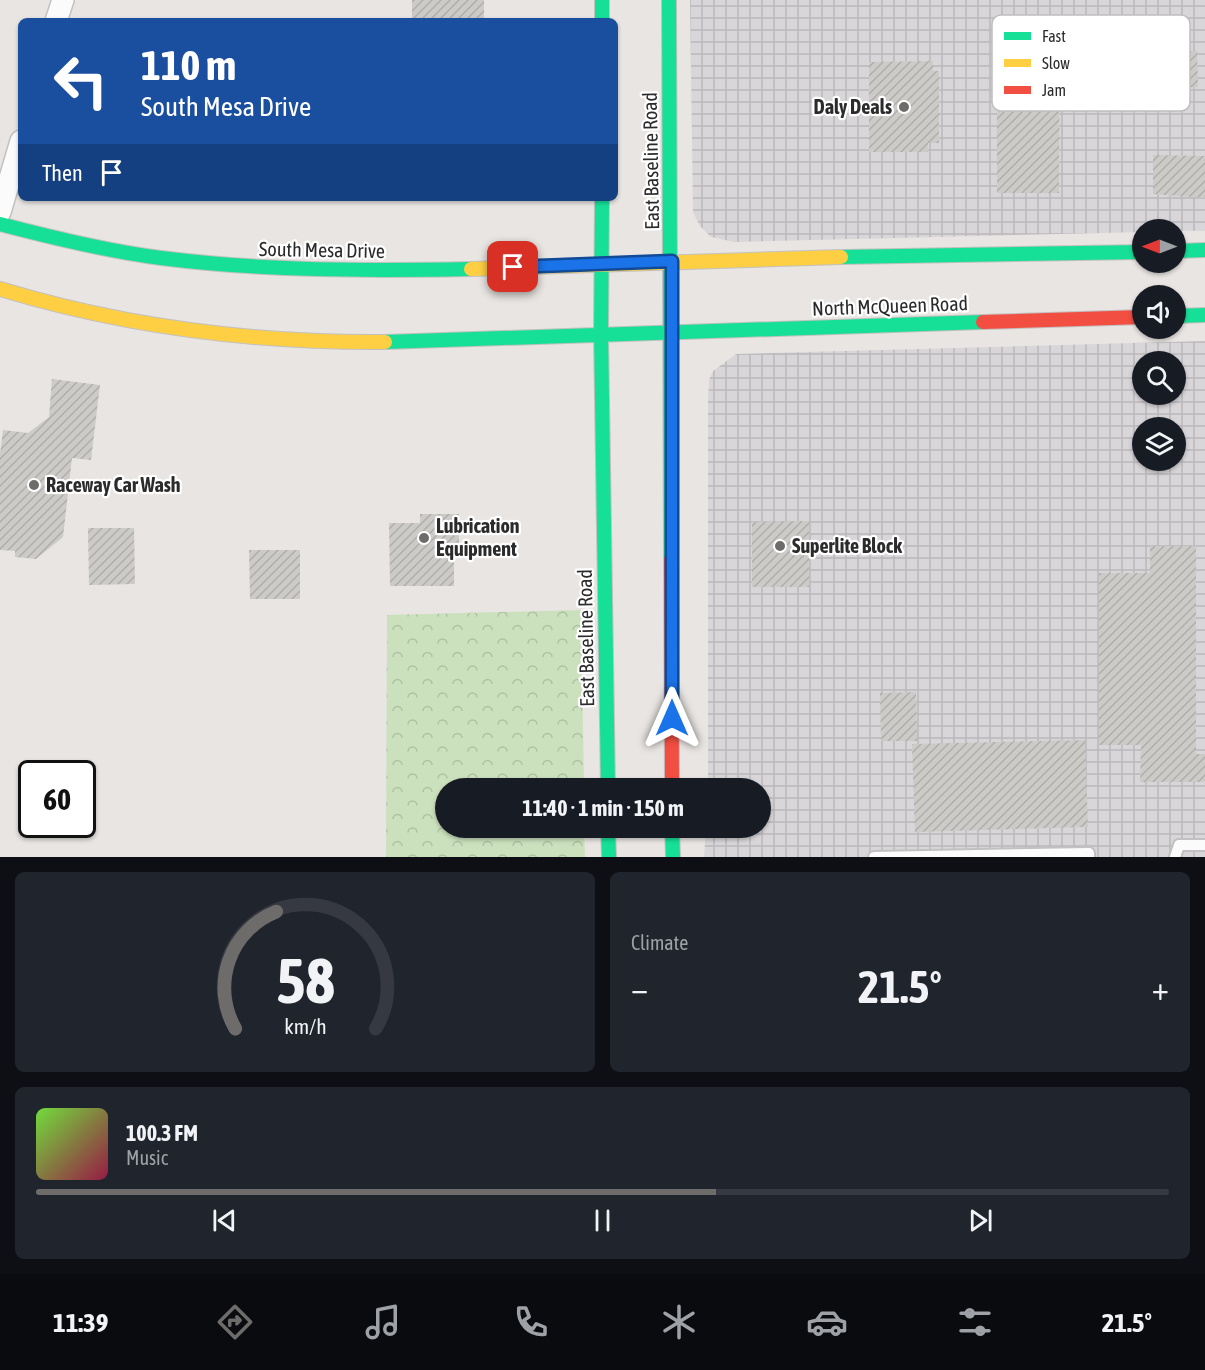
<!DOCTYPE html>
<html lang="en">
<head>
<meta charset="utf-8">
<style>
	body { margin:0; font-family:"Asap Condensed",sans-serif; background:#20242c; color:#f1f3f6; height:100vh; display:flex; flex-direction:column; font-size:22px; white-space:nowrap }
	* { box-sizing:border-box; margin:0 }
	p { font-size:20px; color:#9ea1a6 }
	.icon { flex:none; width:33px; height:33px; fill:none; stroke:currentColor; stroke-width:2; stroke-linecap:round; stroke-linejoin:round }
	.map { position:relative; height:857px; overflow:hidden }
	.panel { display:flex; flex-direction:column; gap:15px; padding:15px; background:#0d0f14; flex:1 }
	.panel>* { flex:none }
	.hud { position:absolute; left:18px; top:18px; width:600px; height:183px; border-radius:9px; box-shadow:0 2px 4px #0004; background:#1a4fa0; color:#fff; overflow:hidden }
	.needle { width:39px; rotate:270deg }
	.buttons { position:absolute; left:1132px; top:219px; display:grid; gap:12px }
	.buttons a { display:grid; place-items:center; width:54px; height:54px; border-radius:50%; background:#171b24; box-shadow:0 2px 4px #0004; font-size:30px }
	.speed { position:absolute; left:18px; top:760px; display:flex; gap:12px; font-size:30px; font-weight:700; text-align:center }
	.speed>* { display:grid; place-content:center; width:78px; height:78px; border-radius:50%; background:#171b24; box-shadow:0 2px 4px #0004; line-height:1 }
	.speed .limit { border:3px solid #111; border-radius:9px; background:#fff; color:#111 }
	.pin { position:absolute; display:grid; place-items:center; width:51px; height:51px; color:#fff; margin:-26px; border-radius:12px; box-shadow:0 3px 9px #0006 }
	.me { position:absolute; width:66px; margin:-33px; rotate:0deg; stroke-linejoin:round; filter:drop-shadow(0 0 4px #0008) }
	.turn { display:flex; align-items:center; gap:21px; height:126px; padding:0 24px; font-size:27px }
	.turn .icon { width:78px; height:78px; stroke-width:2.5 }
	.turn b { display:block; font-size:42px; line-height:51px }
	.then { display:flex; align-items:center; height:57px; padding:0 24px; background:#0003; gap:12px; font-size:22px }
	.big { font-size:45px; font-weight:700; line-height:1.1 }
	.panel .widget { flex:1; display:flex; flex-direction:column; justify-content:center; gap:9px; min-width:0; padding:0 21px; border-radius:9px; background:#20242c }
	.panel .dial { align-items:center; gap:0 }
	.dial svg { height:156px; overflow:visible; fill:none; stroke:#363941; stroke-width:7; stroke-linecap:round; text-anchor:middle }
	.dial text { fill:#f1f3f6; stroke:none }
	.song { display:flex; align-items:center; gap:18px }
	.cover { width:72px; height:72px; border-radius:9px; background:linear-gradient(135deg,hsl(100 70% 55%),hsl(340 70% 35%)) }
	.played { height:6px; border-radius:3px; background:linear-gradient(90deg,#6d6c6b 60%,#363941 60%) }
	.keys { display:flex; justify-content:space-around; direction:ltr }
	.heat { display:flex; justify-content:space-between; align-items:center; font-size:33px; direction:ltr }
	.panel .tiles { flex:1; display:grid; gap:15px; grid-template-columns:1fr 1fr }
	.widget:last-child { grid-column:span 2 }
	.trip { position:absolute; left:435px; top:778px; width:336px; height:60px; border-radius:30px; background:#171b24; box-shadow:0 2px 4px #0004; font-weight:700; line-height:60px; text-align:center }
	.menu { display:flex; height:96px; justify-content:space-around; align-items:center; background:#090b0e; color:#9ea1a6 }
	.menu .icon { width:42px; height:42px }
	.menu .on { color:#6d6c6b }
	.menu b { font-size:27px; color:#f1f3f6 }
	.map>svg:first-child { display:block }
</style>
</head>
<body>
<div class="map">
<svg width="1205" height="857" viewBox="0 0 1205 857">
	<defs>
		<pattern id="industrial-grid" width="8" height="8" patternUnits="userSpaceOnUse" patternTransform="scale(1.5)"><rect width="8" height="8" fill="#d9d6d9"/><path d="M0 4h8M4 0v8" fill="none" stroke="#bab8ba"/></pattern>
		<pattern id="forest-crowns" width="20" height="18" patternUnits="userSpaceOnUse" patternTransform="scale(1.5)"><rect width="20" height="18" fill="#cbe1bd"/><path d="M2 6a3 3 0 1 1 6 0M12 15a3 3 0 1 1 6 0" fill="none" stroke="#aec1a3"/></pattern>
		<pattern id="building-hatch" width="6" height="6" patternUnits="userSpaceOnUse" patternTransform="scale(1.5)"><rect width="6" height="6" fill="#cdcbc8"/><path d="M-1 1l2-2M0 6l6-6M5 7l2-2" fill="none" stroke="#b0aeac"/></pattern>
	</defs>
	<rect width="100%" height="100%" fill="#e8e5e2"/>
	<path fill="url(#industrial-grid)" fill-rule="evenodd" d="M 690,0 L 1205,0 L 1205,231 L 1143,230 L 1143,232 L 734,242 L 711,237 L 700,226 L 693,212 Z
		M 1205,341 L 1205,857 L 704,857 L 706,828 L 760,828 L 760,789 L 708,789 L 708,401 L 709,380 L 713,371 L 736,354 ZM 1143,362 L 1176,362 L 1176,394 L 1143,394 ZM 1143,428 L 1176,428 L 1176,460 L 1143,460 Z"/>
	<path fill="url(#forest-crowns)" d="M 581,610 L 584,789 L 446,789 L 446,828 L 584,828 L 585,857 L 386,857 L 387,615 Z"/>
	<path fill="url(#building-hatch)" d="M 412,0 L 484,0 L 484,21 L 412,21 Z
		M 997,39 L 1060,39 L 1059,193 L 997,193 Z
		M 1159,48 L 1159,53 L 1197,51 L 1198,87 L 1130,90 L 1128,49 Z
		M 933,61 L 933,71 L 939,71 L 939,143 L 928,143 L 928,152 L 869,152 L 869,62 Z
		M 1153,155 L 1205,156 L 1205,198 L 1153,194 Z
		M 52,379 L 100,385 L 91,460 L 72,458 L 63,537 L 36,559 L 15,557 L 15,551 L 0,550 L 0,454 L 3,430 L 28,433 L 49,417 Z
		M 420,514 L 459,514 L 459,554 L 454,554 L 454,586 L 390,586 L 389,523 L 420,523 Z
		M 809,521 L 809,587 L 752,587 L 752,522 Z
		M 88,528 L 134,528 L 135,584 L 89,585 Z
		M 1150,546 L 1196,546 L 1196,754 L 1205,754 L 1205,782 L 1140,782 L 1141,745 L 1099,745 L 1099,573 L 1150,573 Z
		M 249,550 L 300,550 L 300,599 L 250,599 Z
		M 916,692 L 917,741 L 881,741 L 880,693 Z
		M 1085,740 L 1088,827 L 915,832 L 912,744 Z"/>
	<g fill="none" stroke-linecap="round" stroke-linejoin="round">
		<defs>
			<path id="lane" d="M 874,857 L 1089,853 L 1089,857
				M 1175,857 L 1179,845 L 1205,845"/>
			<path id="street" d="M 56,21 L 63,0
				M 0,212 L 21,141"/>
			<path id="fast" d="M 602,0 L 602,21
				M 669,0 L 671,559
				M 602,198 L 601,334 L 608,789
				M 0,224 C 53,238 106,251 161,258 C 264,271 368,271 471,269
				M 1176,251 L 1205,250
				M 841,257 L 1143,252
				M 1176,316 L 1205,315
				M 385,342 L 983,322
				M 608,828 L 609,857
				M 672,828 L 673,857"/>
			<path id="slow" d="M 471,269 L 841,257
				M 0,289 C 125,327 254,343 385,342"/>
			<path id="jam" d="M 983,322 L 1143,317
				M 671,559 L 672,789"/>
		</defs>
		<use href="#lane" stroke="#c2c1c1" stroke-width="14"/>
		<use href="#street" stroke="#c2c1c1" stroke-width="24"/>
		<use href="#fast" stroke="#c2c1c1" stroke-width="16"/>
		<use href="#slow" stroke="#c2c1c1" stroke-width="16"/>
		<use href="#jam" stroke="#c2c1c1" stroke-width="16"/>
		<use href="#lane" stroke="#fcfbfb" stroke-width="10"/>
		<use href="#street" stroke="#fcfbfb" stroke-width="21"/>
		<use href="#fast" stroke="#16e098" stroke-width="14"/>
		<use href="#slow" stroke="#ffcf43" stroke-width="14"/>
		<use href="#jam" stroke="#f24e42" stroke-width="14"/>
	</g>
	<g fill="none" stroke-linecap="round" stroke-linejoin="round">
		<defs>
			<path id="route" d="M 513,267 L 672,261 L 672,718"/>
		</defs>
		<use href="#route" stroke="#114b97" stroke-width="15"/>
		<use href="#route" stroke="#1a73e8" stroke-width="10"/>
	</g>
	<g fill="#6d6c6b" stroke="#fff" stroke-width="2">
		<circle cx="904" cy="107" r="6"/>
		<circle cx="34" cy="485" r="6"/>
		<circle cx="424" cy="538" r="6"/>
		<circle cx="780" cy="546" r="6"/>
	</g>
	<g text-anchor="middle" stroke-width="4.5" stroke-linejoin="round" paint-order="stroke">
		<g font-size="20" font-weight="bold" fill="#2b2b2b" stroke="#fff" text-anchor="start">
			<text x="892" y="114" text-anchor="end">Daly Deals</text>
			<text x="46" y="492">Raceway Car Wash</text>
			<text x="436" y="533">Lubrication<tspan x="436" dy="23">Equipment</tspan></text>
			<text x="792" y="553">Superlite Block</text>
		</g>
		<g font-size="20" fill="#2b2b2b" stroke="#fff">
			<text transform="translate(651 161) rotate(-91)" y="7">East Baseline Road</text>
			<text transform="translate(322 250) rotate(1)" y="7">South Mesa Drive</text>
			<text transform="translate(890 306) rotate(-2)" y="7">North McQueen Road</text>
			<text transform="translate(586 638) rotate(-91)" y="7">East Baseline Road</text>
		</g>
	</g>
	<rect x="992" y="15" width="198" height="96" rx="9" fill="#fff" stroke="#bfbfbf" stroke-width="1.5"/>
	<rect x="1004" y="32" width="27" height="8" fill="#16e098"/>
	<rect x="1004" y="59" width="27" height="8" fill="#ffcf43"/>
	<rect x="1004" y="86" width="27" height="8" fill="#f24e42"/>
	<g font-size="16" fill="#2b2b2b">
		<text x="1042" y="42">Fast</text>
		<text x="1042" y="69">Slow</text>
		<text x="1042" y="96">Jam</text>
	</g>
</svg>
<div class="buttons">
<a><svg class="needle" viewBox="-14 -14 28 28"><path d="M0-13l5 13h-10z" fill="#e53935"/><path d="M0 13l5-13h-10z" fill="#9ea1a6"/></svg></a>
<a><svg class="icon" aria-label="sound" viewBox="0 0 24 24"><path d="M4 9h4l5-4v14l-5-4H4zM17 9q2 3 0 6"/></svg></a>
<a><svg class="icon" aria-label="search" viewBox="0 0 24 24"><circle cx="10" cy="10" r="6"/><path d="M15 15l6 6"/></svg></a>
<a><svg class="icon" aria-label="layers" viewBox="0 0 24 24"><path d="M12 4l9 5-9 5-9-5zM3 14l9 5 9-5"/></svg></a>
</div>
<div class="speed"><div class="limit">60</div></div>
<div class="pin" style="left:513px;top:267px;background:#d93025"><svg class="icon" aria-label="arrive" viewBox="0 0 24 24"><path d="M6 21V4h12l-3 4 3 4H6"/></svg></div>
<svg class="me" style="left:672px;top:718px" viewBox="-20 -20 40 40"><path d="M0-17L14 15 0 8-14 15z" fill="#1a73e8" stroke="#fff" stroke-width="4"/></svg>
<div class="trip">11:40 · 1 min · 150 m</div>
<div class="hud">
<div class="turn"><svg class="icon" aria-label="left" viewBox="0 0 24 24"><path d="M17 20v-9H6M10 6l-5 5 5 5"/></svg><div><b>110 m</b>South Mesa Drive</div></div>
<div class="then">Then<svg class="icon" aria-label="arrive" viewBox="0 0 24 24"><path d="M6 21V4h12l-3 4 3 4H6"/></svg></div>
</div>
</div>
<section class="panel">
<div class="tiles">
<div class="widget dial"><svg viewBox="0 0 100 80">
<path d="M14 69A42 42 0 1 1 86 69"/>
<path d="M14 69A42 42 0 0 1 35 9" stroke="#6d6c6b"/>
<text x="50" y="56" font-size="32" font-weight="700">58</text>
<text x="50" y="72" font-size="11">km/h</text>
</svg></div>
<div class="widget"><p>Climate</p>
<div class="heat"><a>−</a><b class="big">21.5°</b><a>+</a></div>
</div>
<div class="widget">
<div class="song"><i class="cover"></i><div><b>100.3 FM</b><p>Music</p></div></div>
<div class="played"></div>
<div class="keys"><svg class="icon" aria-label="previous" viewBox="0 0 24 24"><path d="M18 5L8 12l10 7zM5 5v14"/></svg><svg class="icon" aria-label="pause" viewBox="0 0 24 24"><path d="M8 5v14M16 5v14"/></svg><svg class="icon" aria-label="next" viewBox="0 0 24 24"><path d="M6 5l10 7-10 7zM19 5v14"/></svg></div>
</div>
</div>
</section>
<nav class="menu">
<b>11:39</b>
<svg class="icon on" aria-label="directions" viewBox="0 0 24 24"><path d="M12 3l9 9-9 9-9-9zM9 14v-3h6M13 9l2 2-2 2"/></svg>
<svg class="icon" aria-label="music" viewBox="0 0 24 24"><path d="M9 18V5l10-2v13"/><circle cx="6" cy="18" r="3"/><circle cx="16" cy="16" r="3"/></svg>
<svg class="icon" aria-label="phone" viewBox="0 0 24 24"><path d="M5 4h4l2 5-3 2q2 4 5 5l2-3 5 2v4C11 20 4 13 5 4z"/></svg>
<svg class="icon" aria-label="climate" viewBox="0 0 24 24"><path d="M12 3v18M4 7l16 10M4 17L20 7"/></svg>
<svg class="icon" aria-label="car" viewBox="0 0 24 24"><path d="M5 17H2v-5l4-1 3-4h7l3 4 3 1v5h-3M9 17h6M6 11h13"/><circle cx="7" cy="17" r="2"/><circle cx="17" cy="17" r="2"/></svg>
<svg class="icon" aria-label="filters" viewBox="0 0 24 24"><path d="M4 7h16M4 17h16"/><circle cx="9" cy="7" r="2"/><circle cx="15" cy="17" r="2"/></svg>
<b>21.5°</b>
</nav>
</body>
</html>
